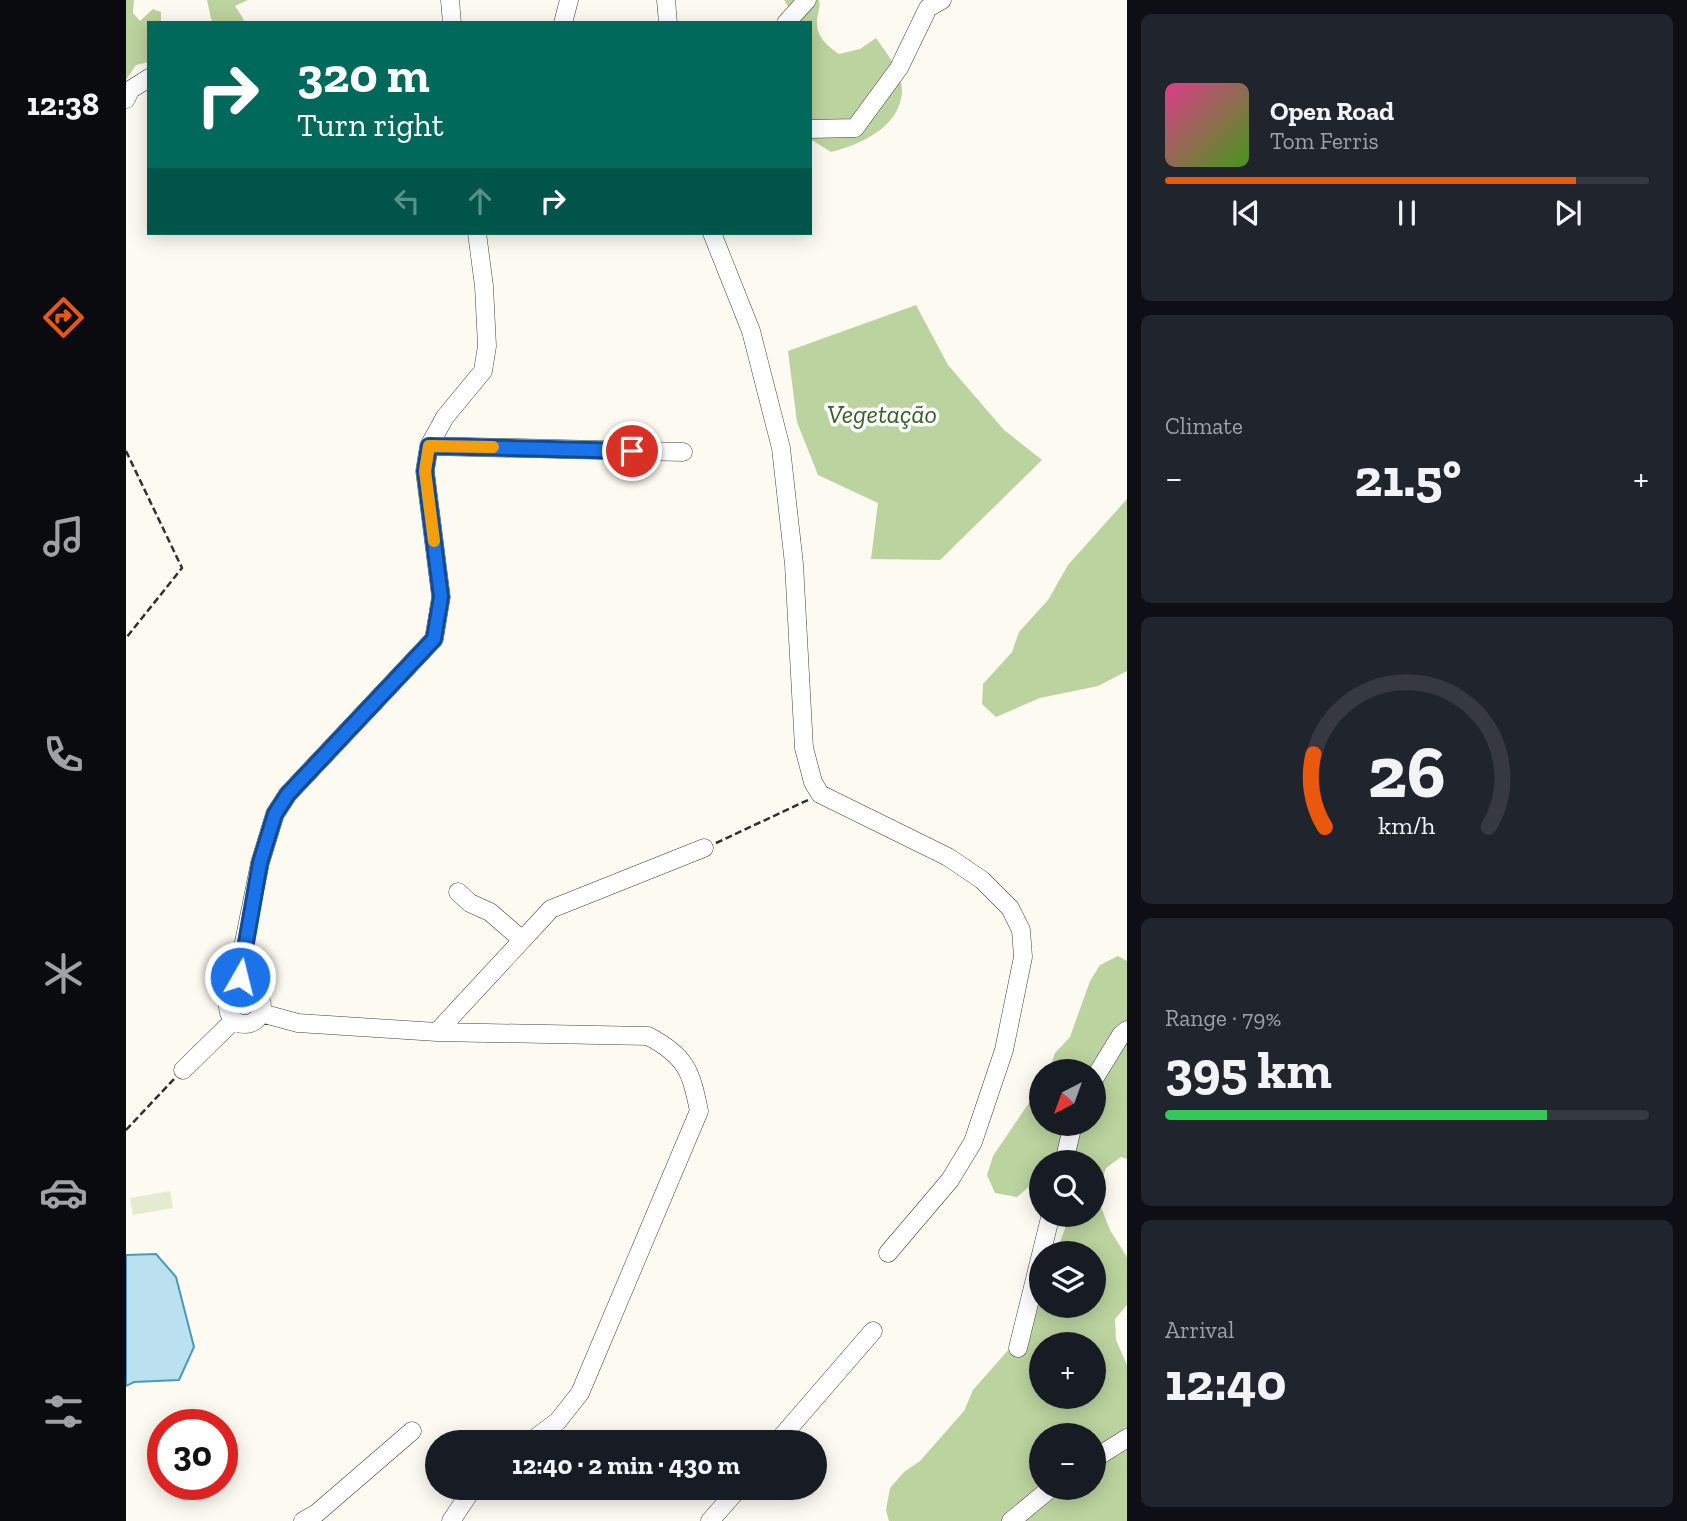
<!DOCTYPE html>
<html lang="en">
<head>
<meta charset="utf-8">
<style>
	body { margin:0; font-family:"Zilla Slab",serif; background:#20242c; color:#f1f3f6; height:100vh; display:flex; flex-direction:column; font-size:26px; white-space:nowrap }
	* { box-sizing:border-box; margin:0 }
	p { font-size:23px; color:#9ea1a6 }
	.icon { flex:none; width:38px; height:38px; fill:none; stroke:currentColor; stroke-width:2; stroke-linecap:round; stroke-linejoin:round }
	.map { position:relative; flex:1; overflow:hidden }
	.drawer { display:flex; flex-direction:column; gap:14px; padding:14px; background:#0d0f14; width:560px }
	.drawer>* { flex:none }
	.banner { position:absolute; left:21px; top:21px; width:665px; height:214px; border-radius:0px; box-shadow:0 4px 18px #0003; background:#00695c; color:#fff; overflow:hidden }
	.needle { width:46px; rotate:221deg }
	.fabs { position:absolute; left:903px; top:1059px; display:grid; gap:14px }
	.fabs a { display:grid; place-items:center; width:77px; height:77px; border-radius:50%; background:#171b24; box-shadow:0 4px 18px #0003; font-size:35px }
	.speed { position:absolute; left:21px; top:1409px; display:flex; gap:14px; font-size:35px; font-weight:700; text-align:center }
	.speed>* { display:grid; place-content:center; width:91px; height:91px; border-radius:50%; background:#171b24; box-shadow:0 4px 18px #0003; line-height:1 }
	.speed .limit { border:10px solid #d22; background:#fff; color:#111 }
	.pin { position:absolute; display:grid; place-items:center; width:60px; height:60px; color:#fff; margin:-30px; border:4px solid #fff; border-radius:50%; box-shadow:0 2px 7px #0007 }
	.me { position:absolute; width:77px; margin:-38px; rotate:8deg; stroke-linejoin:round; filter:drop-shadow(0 0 5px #0008) }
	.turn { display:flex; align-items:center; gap:24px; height:147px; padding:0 35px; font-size:32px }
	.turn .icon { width:91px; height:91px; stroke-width:2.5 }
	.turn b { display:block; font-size:49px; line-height:60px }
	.lanes { display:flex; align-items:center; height:66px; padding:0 35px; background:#0003; justify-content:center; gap:35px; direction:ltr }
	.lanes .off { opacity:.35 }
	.big { font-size:52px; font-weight:700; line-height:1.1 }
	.drawer .card { flex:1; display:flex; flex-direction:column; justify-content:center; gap:10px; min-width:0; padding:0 24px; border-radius:10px; background:#20242c }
	.drawer .dial { align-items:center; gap:0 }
	.dial svg { height:182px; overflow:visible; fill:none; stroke:#363941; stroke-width:7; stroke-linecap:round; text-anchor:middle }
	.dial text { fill:#f1f3f6; stroke:none }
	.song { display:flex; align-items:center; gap:21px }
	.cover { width:84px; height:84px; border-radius:10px; background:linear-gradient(135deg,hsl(330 70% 55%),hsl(100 70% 35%)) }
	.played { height:7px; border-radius:4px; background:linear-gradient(90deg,#ea580c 85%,#363941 85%) }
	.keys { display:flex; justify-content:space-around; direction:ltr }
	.heat { display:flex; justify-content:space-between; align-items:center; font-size:38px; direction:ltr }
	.charge { height:10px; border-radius:5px; background:linear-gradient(90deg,#34c759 79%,#363941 0) }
	.trip { position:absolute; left:299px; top:1430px; width:402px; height:70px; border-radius:35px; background:#171b24; box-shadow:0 4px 18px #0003; font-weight:700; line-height:70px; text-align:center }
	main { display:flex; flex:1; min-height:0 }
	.menu { display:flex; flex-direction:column; width:126px; justify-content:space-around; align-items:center; background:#090b0e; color:#9ea1a6 }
	.menu .icon { width:49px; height:49px }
	.menu .active { color:#ea580c }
	.menu b { font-size:32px; color:#f1f3f6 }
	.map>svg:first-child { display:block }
</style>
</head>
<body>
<main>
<nav class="menu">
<b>12:38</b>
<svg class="icon active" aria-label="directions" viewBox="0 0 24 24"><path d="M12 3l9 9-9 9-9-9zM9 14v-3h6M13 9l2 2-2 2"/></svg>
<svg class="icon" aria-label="music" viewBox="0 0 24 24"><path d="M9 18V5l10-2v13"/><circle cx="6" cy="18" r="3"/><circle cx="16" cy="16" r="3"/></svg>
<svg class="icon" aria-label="phone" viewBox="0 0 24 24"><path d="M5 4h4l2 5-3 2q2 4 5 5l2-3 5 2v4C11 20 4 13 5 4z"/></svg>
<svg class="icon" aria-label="climate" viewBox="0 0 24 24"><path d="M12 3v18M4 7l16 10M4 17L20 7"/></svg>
<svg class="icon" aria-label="car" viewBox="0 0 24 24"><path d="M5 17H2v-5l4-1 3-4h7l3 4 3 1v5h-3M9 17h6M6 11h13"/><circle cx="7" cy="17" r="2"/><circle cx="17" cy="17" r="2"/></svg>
<svg class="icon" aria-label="filters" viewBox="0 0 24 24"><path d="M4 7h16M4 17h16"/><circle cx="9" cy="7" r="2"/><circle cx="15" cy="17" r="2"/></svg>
</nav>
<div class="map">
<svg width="1001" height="1521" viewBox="0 0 1001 1521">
	<rect width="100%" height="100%" fill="#fdfaf1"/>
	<path fill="#bbd39f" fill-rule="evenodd" d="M 0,0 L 8,0 L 7,13 L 14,21 L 27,9 L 35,12 L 35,23 L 23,23 L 23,62 L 10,65 L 0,80 Z
		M 81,0 L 122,0 L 109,6 L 117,18 L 118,23 L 86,23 Z
		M 658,0 L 693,0 C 695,8 691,14 691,23 C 691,38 702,46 713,54 L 734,49 L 750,38 C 760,52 777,74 776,92 C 774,127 734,145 705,152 L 684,139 L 684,23 L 666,23 L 665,11 Z
		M 790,305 L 822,365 L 878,430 L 916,460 L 814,560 L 745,559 L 752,503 L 692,475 L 671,422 L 662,351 Z
		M 1001,499 L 1001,671 L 972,686 L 914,698 L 870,717 L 856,704 L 857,684 L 886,652 L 893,632 L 922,600 L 942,565 Z
		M 992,956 L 1001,961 L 1001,1159 L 995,1157 L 980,1168 L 973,1187 L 975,1207 L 984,1230 L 1001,1257 L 1001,1305 L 989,1319 L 990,1340 L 1001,1365 L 1001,1521 L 763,1521 L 760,1510 L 764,1488 L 778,1472 L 794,1461 L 838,1411 L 847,1390 L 891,1340 L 915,1295 L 915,1306 L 968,1306 L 968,1253 L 930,1253 L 944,1215 L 968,1214 L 968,1162 L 915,1162 L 915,1182 L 905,1185 L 891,1197 L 869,1193 L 861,1175 L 867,1156 L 915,1085 L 915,1124 L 968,1124 L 968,1071 L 923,1071 L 929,1053 L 944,1037 L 964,981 L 974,965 ZM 915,1344 L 968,1344 L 968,1396 L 915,1396 ZM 915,1435 L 968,1435 L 968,1488 L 915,1488 Z"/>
	<path fill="#e4eccf" d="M 44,1191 L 47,1208 L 7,1215 L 4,1198 Z"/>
	<path fill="#bbe0ef" stroke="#4b99bd" stroke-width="2" d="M 30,1254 L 50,1277 L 68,1347 L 53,1380 L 8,1382 L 0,1386 L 0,1255 Z"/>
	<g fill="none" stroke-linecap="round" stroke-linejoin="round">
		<defs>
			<path id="minor" d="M 324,0 L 326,23
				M 540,0 L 542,23
				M 437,23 L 443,0
				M 660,23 L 681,0
				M 0,99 L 4,90 L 23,78
				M 684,129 L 729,128 L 773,68 L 802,8 L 816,0
				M 586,233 L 625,331 L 655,448 L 668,564 L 678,748 L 687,782 L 694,794 L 822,857 L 856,880 L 884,908 L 895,930 L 897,957 L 878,1050 L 847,1142 L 824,1180 L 762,1253
				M 303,446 L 557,452
				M 332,892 L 344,903 L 364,912 L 395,939
				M102 1007a17 17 0 1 1 34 0a17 17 0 1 1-34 0Z
				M 113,991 L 114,962 L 134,863 L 149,814 L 162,794 L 308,639 L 315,597 L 299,471 L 303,446 L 319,417 L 357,371 L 361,346 L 358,286 L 351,233
				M 135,1013 L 172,1023 L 311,1032 L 522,1036 C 560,1056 565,1071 573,1111 L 454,1393 L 432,1421 L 404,1442
				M 311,1032 L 425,909 L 578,848
				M 57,1070 L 108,1020
				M 968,1079 L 995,1035 L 1001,1030
				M 938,1162 L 947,1124
				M 892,1348 L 925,1214
				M 651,1442 L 747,1331
				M 968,1459 L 1001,1438
				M 177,1521 L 191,1513 L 286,1431
				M 325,1521 L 347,1488
				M 584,1521 L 613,1488
				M 885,1521 L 925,1488"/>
		</defs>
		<use href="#minor" stroke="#414141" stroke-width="19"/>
		<path stroke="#303030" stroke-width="2.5" stroke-dasharray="7 3.5" stroke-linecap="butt" d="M 0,451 L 56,568 L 0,638
			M 590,843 L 682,800
			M 0,1130 L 48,1079"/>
		<use href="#minor" stroke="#fff" stroke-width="18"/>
	</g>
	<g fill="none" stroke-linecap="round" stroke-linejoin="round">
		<defs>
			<path id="route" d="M 114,977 L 134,863 L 149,814 L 162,794 L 308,639 L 315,597 L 299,471 L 303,446 L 506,451"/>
		</defs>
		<use href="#route" stroke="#114b97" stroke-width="18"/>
		<use href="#route" stroke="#1a73e8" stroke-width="12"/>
		<path stroke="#f59e0b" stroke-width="12" d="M 308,541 L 299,471 L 303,446 L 367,447"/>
	</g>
	<g text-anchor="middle" stroke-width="7" stroke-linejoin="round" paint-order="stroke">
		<g font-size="26" font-style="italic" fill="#365e26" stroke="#fff">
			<text x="756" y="423">Vegetação</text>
		</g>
	</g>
</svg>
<div class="fabs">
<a><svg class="needle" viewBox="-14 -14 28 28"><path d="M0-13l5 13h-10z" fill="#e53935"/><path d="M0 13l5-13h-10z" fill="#9ea1a6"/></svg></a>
<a><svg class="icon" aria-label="search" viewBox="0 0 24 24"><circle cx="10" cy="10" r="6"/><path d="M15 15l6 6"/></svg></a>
<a><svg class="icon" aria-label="layers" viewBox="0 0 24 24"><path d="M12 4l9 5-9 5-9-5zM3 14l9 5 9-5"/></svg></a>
<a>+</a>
<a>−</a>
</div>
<div class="speed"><div class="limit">30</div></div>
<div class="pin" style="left:506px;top:451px;background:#d93025"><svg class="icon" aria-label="arrive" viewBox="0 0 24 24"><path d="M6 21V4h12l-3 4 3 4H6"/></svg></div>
<svg class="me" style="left:114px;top:977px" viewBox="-20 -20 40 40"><circle r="17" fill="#1a73e8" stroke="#fff" stroke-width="3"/><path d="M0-11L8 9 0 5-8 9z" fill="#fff"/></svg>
<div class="trip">12:40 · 2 min · 430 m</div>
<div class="banner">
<div class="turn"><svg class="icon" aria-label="right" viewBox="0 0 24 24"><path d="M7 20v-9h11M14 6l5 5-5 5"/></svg><div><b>320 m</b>Turn right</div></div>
<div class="lanes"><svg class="icon off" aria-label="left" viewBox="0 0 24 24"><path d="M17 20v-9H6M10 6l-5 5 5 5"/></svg><svg class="icon off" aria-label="ahead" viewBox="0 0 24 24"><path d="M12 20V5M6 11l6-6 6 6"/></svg><svg class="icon" aria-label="right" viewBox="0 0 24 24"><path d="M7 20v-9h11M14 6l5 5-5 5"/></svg></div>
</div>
</div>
<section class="drawer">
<div class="card">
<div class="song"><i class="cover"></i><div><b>Open Road</b><p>Tom Ferris</p></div></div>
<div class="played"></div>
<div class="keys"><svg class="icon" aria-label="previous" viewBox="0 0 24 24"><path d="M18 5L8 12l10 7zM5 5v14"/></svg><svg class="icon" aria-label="pause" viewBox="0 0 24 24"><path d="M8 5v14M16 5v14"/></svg><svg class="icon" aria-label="next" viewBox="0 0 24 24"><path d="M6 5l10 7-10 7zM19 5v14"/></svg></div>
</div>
<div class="card"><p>Climate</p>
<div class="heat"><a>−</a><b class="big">21.5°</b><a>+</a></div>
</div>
<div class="card dial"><svg viewBox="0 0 100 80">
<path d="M14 69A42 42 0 1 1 86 69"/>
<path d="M14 69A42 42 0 0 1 9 37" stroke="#ea580c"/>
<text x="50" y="56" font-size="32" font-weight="700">26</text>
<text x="50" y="72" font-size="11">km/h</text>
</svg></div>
<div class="card"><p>Range · 79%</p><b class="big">395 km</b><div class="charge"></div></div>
<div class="card"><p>Arrival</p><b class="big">12:40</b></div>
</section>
</main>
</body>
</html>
